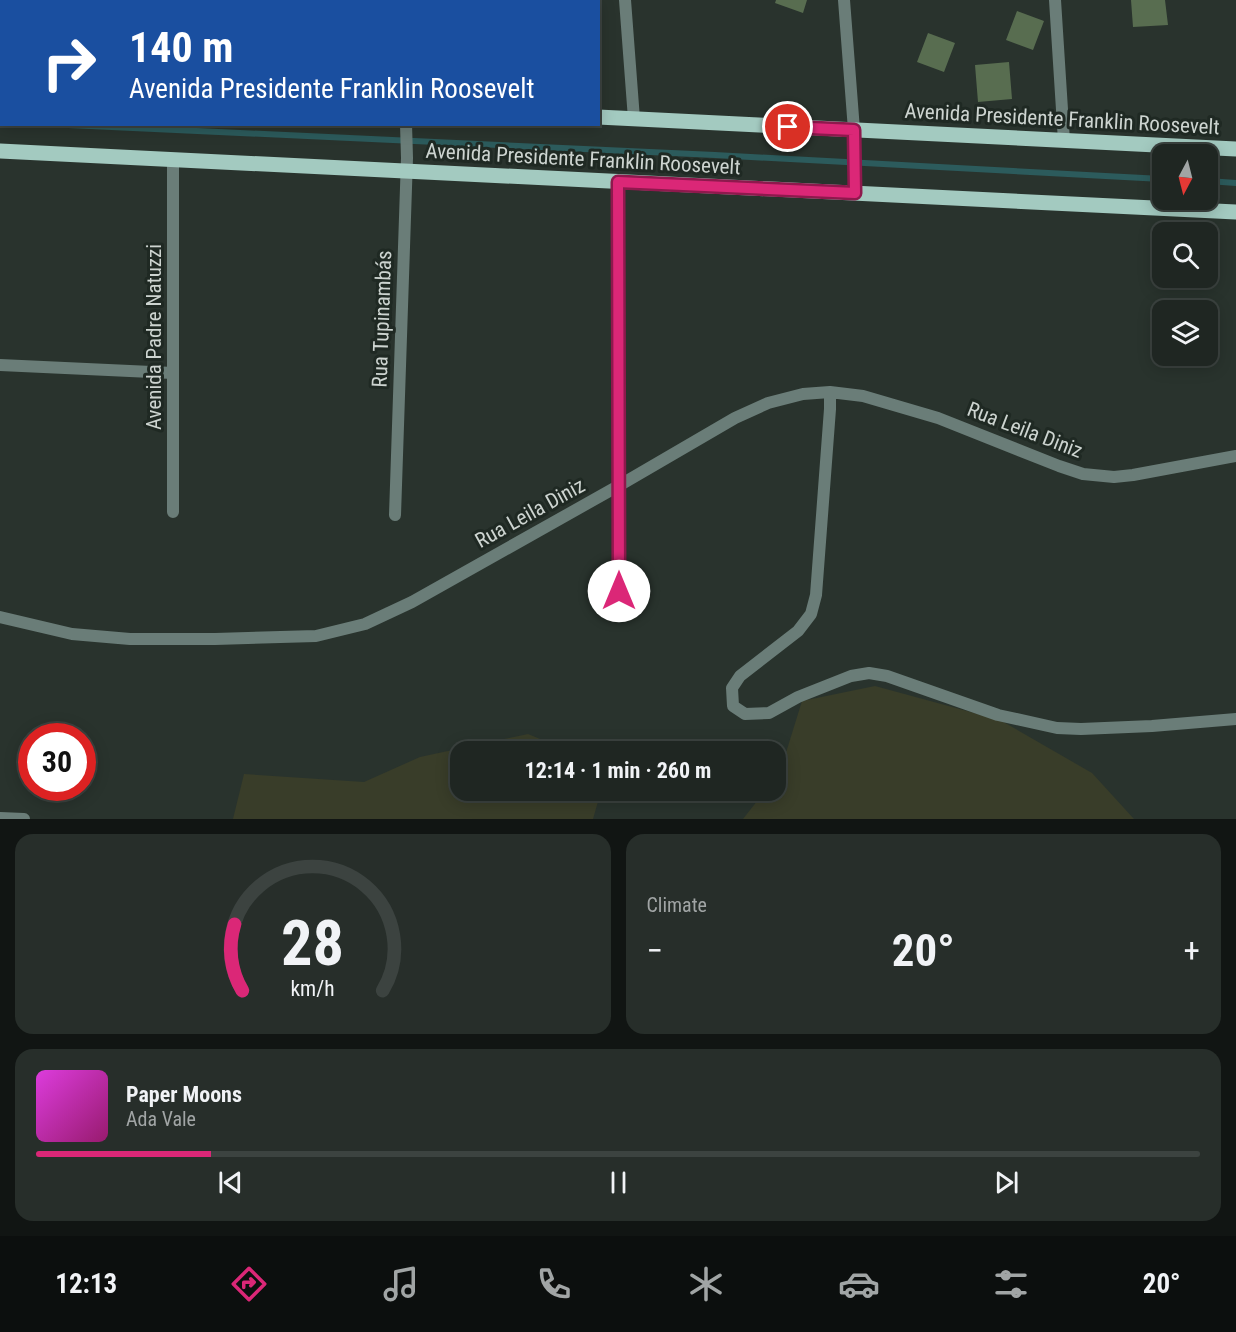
<!DOCTYPE html>
<html lang="en">
<head>
<meta charset="utf-8">
<style>
	body { margin:0; font-family:"Roboto Condensed",sans-serif; background:#272e2a; color:#f1f3f6; height:100vh; display:flex; flex-direction:column; font-size:22px; white-space:nowrap }
	* { box-sizing:border-box; margin:0 }
	p { font-size:20px; color:#a1a5a5 }
	.icon { flex:none; width:33px; height:33px; fill:none; stroke:currentColor; stroke-width:2; stroke-linecap:round; stroke-linejoin:round }
	.map { position:relative; height:819px; overflow:hidden }
	.panel { display:flex; flex-direction:column; gap:15px; padding:15px; background:#111513; flex:1 }
	.panel>* { flex:none }
	.hud { position:absolute; left:0px; top:0px; width:600px; height:126px; box-shadow:0 3px 15px #0003,0 0 0 2px #3c4340; background:#1a4fa0; color:#fff; overflow:hidden }
	.needle { width:39px; rotate:187deg }
	.fabs { position:absolute; left:1152px; top:144px; display:grid; gap:12px }
	.fabs a { display:grid; place-items:center; width:66px; height:66px; border-radius:12px; background:#1f2622; box-shadow:0 3px 15px #0003,0 0 0 2px #3c4340; font-size:30px }
	.speed { position:absolute; left:18px; top:723px; display:flex; gap:12px; font-size:30px; font-weight:700; text-align:center }
	.speed>* { display:grid; place-content:center; width:78px; height:78px; border-radius:50%; background:#1f2622; box-shadow:0 3px 15px #0003,0 0 0 2px #3c4340; line-height:1 }
	.speed .limit { border:9px solid #d22; background:#fff; color:#111 }
	.pin { position:absolute; display:grid; place-items:center; width:51px; height:51px; color:#fff; margin:-26px; border:3px solid #fff; border-radius:50%; box-shadow:0 2px 6px #0007 }
	.me { position:absolute; width:66px; margin:-33px; rotate:0deg; stroke-linejoin:round; filter:drop-shadow(0 0 4px #0008) }
	.turn { display:flex; align-items:center; gap:21px; height:126px; padding:0 30px; font-size:27px }
	.turn .icon { width:78px; height:78px; stroke-width:2.5 }
	.turn b { display:block; font-size:42px; line-height:51px }
	.big { font-size:45px; font-weight:700; line-height:1.1 }
	.panel .widget { flex:1; display:flex; flex-direction:column; justify-content:center; gap:9px; min-width:0; padding:0 21px; border-radius:18px; background:#272e2a }
	.panel .dial { align-items:center; gap:0 }
	.dial svg { height:156px; overflow:visible; fill:none; stroke:#3c4340; stroke-width:7; stroke-linecap:round; text-anchor:middle }
	.dial text { fill:#f1f3f6; stroke:none }
	.song { display:flex; align-items:center; gap:18px }
	.cover { width:72px; height:72px; border-radius:9px; background:linear-gradient(135deg,hsl(300 70% 55%),hsl(320 70% 35%)) }
	.played { height:6px; border-radius:3px; background:linear-gradient(90deg,#db2777 15%,#3c4340 15%) }
	.keys { display:flex; justify-content:space-around; direction:ltr }
	.heat { display:flex; justify-content:space-between; align-items:center; font-size:33px; direction:ltr }
	.panel .tiles { flex:1; display:grid; gap:15px; grid-template-columns:1fr 1fr }
	.widget:last-child { grid-column:span 2 }
	.trip { position:absolute; left:450px; top:741px; width:336px; height:60px; border-radius:18px; background:#1f2622; box-shadow:0 3px 15px #0003,0 0 0 2px #3c4340; font-weight:700; line-height:60px; text-align:center }
	.tabs { display:flex; height:96px; justify-content:space-around; align-items:center; background:#0c0f0e; color:#a1a5a5 }
	.tabs .icon { width:42px; height:42px }
	.tabs .current { color:#db2777 }
	.tabs b { font-size:27px; color:#f1f3f6 }
	.map>svg:first-child { display:block }
</style>
</head>
<body>
<div class="map">
<svg width="1236" height="819" viewBox="0 0 1236 819">
	<rect width="100%" height="100%" fill="#29332d"/>
	<path fill="#393d29" d="M 875,686 L 1000,720 L 1092,773 L 1134,819 L 743,819 L 765,791 L 776,790 L 776,777 L 780,772 L 802,701 Z
		M 528,734 L 569,751 L 460,752 L 460,790 L 601,791 L 593,819 L 233,819 L 244,774 L 364,782 L 420,757 Z"/>
	<g fill="none" stroke-linecap="round" stroke-linejoin="round">
		<path stroke="#2c5b5c" stroke-width="6" d="M 0,122 L 2,122
			M 47,124 L 715,155 L 1162,179
			M 1208,181 L 1236,183"/>
	</g>
	<path fill="#586d50" d="M 776,0 L 807,0 L 803,13 L 775,3 Z
		M 1131,0 L 1165,0 L 1168,25 L 1133,27 Z
		M 1017,11 L 1044,21 L 1033,50 L 1006,40 Z
		M 928,33 L 955,43 L 944,72 L 917,62 Z
		M 1009,62 L 1012,99 L 978,102 L 975,65 Z"/>
	<g fill="none" stroke-linecap="round" stroke-linejoin="round">
		<path stroke="#6a7d78" stroke-width="12" d="M 174,0 L 174,2
			M 396,0 L 396,2
			M 625,0 L 634,119
			M 844,0 L 854,130 L 855,193
			M 1055,0 L 1064,141
			M 173,161 L 173,512
			M 618,181 L 619,591
			M 0,365 L 173,373
			M 830,392 L 830,409 L 816,595 L 811,614 L 798,631 L 740,676 L 732,688 L 733,706 L 745,714 L 769,713 L 798,697 L 851,676 L 869,673 L 887,676 L 998,715 L 1057,728 L 1081,729 L 1152,726 L 1236,719
			M 395,515 L 407,158 L 406,124
			M 0,617 L 72,634 L 130,639 L 215,639 L 316,636 L 365,624 L 412,602 L 620,485 L 735,418 L 768,403 L 803,394 L 830,392 L 863,396 L 938,418 L 1059,466 L 1083,474 L 1114,477 L 1133,475 L 1236,456
			M 0,818 L 24,819"/>
		<path stroke="#a3cac0" stroke-width="15" d="M 0,87 L 2,87
			M 598,117 L 1236,149
			M 0,151 L 1236,212"/>
	</g>
	<g fill="none" stroke-linecap="round" stroke-linejoin="round">
		<defs>
			<path id="route" d="M 619,591 L 618,182 L 855,193 L 854,130 L 788,127"/>
		</defs>
		<use href="#route" stroke="#8e194d" stroke-width="15"/>
		<use href="#route" stroke="#db2777" stroke-width="10"/>
	</g>
	<g text-anchor="middle" stroke-width="6" stroke-linejoin="round" paint-order="stroke">
		<g font-size="21" fill="#cdd4d0" stroke="#1f2923">
			<text transform="translate(1062 119) rotate(3)" y="7">Avenida Presidente Franklin Roosevelt</text>
			<text transform="translate(583 159) rotate(3)" y="7">Avenida Presidente Franklin Roosevelt</text>
			<text transform="translate(382 319) rotate(-88)" y="7">Rua Tupinambás</text>
			<text transform="translate(154 337) rotate(-90)" y="7">Avenida Padre Natuzzi</text>
			<text transform="translate(1025 430) rotate(21)" y="7">Rua Leila Diniz</text>
			<text transform="translate(530 513) rotate(-29)" y="7">Rua Leila Diniz</text>
		</g>
	</g>
</svg>
<div class="fabs">
<a><svg class="needle" viewBox="-14 -14 28 28"><path d="M0-13l5 13h-10z" fill="#e53935"/><path d="M0 13l5-13h-10z" fill="#a1a5a5"/></svg></a>
<a><svg class="icon" aria-label="search" viewBox="0 0 24 24"><circle cx="10" cy="10" r="6"/><path d="M15 15l6 6"/></svg></a>
<a><svg class="icon" aria-label="layers" viewBox="0 0 24 24"><path d="M12 4l9 5-9 5-9-5zM3 14l9 5 9-5"/></svg></a>
</div>
<div class="speed"><div class="limit">30</div></div>
<div class="pin" style="left:788px;top:127px;background:#d93025"><svg class="icon" aria-label="arrive" viewBox="0 0 24 24"><path d="M6 21V4h12l-3 4 3 4H6"/></svg></div>
<svg class="me" style="left:619px;top:591px" viewBox="-20 -20 40 40"><circle r="19" fill="#fff"/><path d="M0-13L10 11 0 6-10 11z" fill="#db2777"/></svg>
<div class="trip">12:14 · 1 min · 260 m</div>
<div class="hud">
<div class="turn"><svg class="icon" aria-label="right" viewBox="0 0 24 24"><path d="M7 20v-9h11M14 6l5 5-5 5"/></svg><div><b>140 m</b>Avenida Presidente Franklin Roosevelt</div></div>
</div>
</div>
<section class="panel">
<div class="tiles">
<div class="widget dial"><svg viewBox="0 0 100 80">
<path d="M14 69A42 42 0 1 1 86 69"/>
<path d="M14 69A42 42 0 0 1 10 35" stroke="#db2777"/>
<text x="50" y="56" font-size="32" font-weight="700">28</text>
<text x="50" y="72" font-size="11">km/h</text>
</svg></div>
<div class="widget"><p>Climate</p>
<div class="heat"><a>−</a><b class="big">20°</b><a>+</a></div>
</div>
<div class="widget">
<div class="song"><i class="cover"></i><div><b>Paper Moons</b><p>Ada Vale</p></div></div>
<div class="played"></div>
<div class="keys"><svg class="icon" aria-label="previous" viewBox="0 0 24 24"><path d="M18 5L8 12l10 7zM5 5v14"/></svg><svg class="icon" aria-label="pause" viewBox="0 0 24 24"><path d="M8 5v14M16 5v14"/></svg><svg class="icon" aria-label="next" viewBox="0 0 24 24"><path d="M6 5l10 7-10 7zM19 5v14"/></svg></div>
</div>
</div>
</section>
<nav class="tabs">
<b>12:13</b>
<svg class="icon current" aria-label="directions" viewBox="0 0 24 24"><path d="M12 3l9 9-9 9-9-9zM9 14v-3h6M13 9l2 2-2 2"/></svg>
<svg class="icon" aria-label="music" viewBox="0 0 24 24"><path d="M9 18V5l10-2v13"/><circle cx="6" cy="18" r="3"/><circle cx="16" cy="16" r="3"/></svg>
<svg class="icon" aria-label="phone" viewBox="0 0 24 24"><path d="M5 4h4l2 5-3 2q2 4 5 5l2-3 5 2v4C11 20 4 13 5 4z"/></svg>
<svg class="icon" aria-label="climate" viewBox="0 0 24 24"><path d="M12 3v18M4 7l16 10M4 17L20 7"/></svg>
<svg class="icon" aria-label="car" viewBox="0 0 24 24"><path d="M5 17H2v-5l4-1 3-4h7l3 4 3 1v5h-3M9 17h6M6 11h13"/><circle cx="7" cy="17" r="2"/><circle cx="17" cy="17" r="2"/></svg>
<svg class="icon" aria-label="filters" viewBox="0 0 24 24"><path d="M4 7h16M4 17h16"/><circle cx="9" cy="7" r="2"/><circle cx="15" cy="17" r="2"/></svg>
<b>20°</b>
</nav>
</body>
</html>
